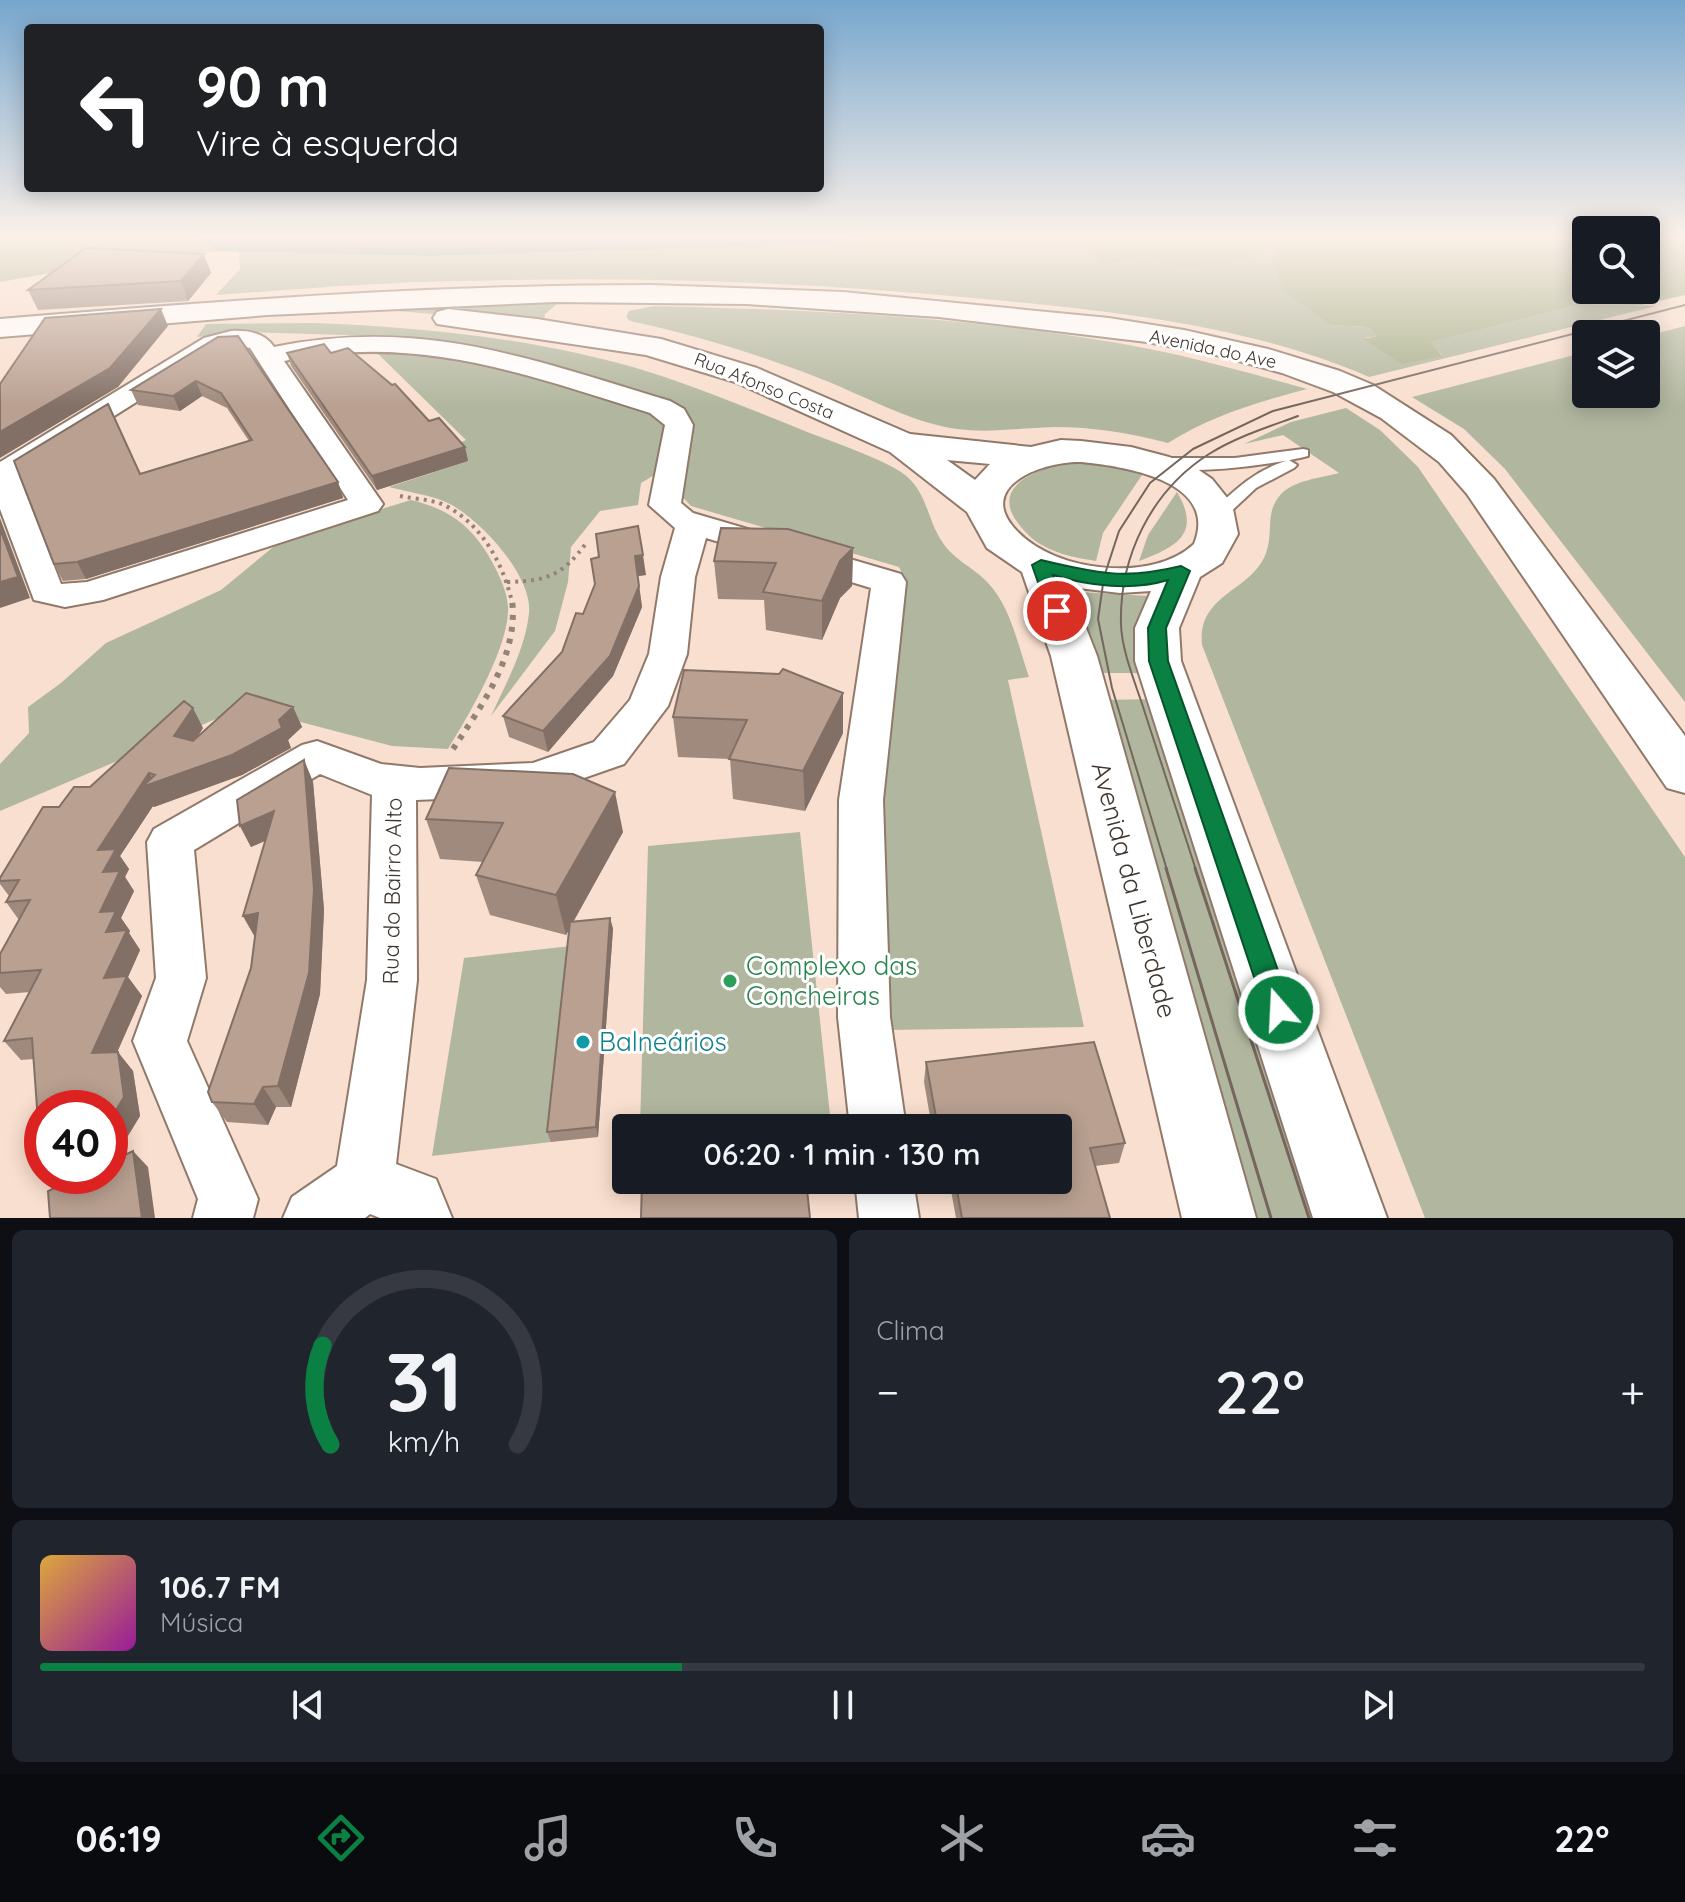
<!DOCTYPE html>
<html lang="pt">
<head>
<meta charset="utf-8">
<style>
	body { margin:0; font-family:Quicksand,sans-serif; background:#20242c; color:#f1f3f6; height:100vh; display:flex; flex-direction:column; font-size:30px; white-space:nowrap }
	* { box-sizing:border-box; margin:0 }
	p { font-size:26px; color:#9ea1a6 }
	.icon { flex:none; width:44px; height:44px; fill:none; stroke:currentColor; stroke-width:2; stroke-linecap:round; stroke-linejoin:round }
	.map { position:relative; height:1218px; overflow:hidden }
	.side { display:flex; flex-direction:column; gap:12px; padding:12px; background:#0d0f14; flex:1 }
	.side>* { flex:none }
	.guide { position:absolute; left:24px; top:24px; width:800px; height:168px; border-radius:8px; box-shadow:0 4px 20px #0003; background:#202124; color:#fff; overflow:hidden }
	.controls { position:absolute; left:1572px; top:216px; display:grid; gap:16px }
	.controls a { display:grid; place-items:center; width:88px; height:88px; border-radius:8px; background:#171b24; box-shadow:0 4px 20px #0003; font-size:40px }
	.speed { position:absolute; left:24px; top:1090px; display:flex; gap:16px; font-size:40px; font-weight:700; text-align:center }
	.speed>* { display:grid; place-content:center; width:104px; height:104px; border-radius:50%; background:#171b24; box-shadow:0 4px 20px #0003; line-height:1 }
	.speed .limit { border:12px solid #d22; background:#fff; color:#111 }
	.pin { position:absolute; display:grid; place-items:center; width:68px; height:68px; color:#fff; margin:-34px; border:4px solid #fff; border-radius:50%; box-shadow:0 2px 8px #0007 }
	.me { position:absolute; width:88px; margin:-44px; rotate:341deg; stroke-linejoin:round; filter:drop-shadow(0 0 6px #0008) }
	.turn { display:flex; align-items:center; gap:28px; height:168px; padding:0 40px; font-size:36px }
	.turn .icon { width:104px; height:104px; stroke-width:2.5 }
	.turn b { display:block; font-size:56px; line-height:68px }
	.big { font-size:60px; font-weight:600; line-height:1.1 }
	.side .widget { flex:1; display:flex; flex-direction:column; justify-content:center; gap:12px; min-width:0; padding:0 28px; border-radius:12px; background:#20242c }
	.side .dial { align-items:center; gap:0 }
	.dial svg { height:208px; overflow:visible; fill:none; stroke:#363941; stroke-width:7; stroke-linecap:round; text-anchor:middle }
	.dial text { fill:#f1f3f6; stroke:none }
	.song { display:flex; align-items:center; gap:24px }
	.cover { width:96px; height:96px; border-radius:12px; background:linear-gradient(135deg,hsl(40 70% 55%),hsl(300 70% 35%)) }
	.played { height:8px; border-radius:4px; background:linear-gradient(90deg,#0b8043 40%,#363941 40%) }
	.keys { display:flex; justify-content:space-around; direction:ltr }
	.heat { display:flex; justify-content:space-between; align-items:center; font-size:44px; direction:ltr }
	.side .tiles { flex:1; display:grid; gap:12px; grid-template-columns:1fr 1fr }
	.widget:last-child { grid-column:span 2 }
	.trip { position:absolute; left:612px; top:1114px; width:460px; height:80px; border-radius:8px; background:#171b24; box-shadow:0 4px 20px #0003; font-weight:600; line-height:80px; text-align:center }
	.tab-bar { display:flex; height:128px; justify-content:space-around; align-items:center; background:#090b0e; color:#9ea1a6 }
	.tab-bar .icon { width:56px; height:56px }
	.tab-bar .current { color:#0b8043 }
	.tab-bar b { font-size:36px; color:#f1f3f6 }
	.map>svg:first-child { display:block }
</style>
</head>
<body>
<div class="map">
<svg width="1685" height="1218" viewBox="0 0 1685 1218">
	<rect width="100%" height="100%" fill="#f9dfcf"/>
	<path fill="#b1b79f" d="M 1024,236 L 1088,236 L 1089,248 L 1102,265 L 1146,257 L 1180,269 L 1273,242 L 1272,236 L 1306,236 L 1292,239 L 1331,325 L 1368,327 L 1377,336 L 1364,338 L 1442,355 L 1430,342 L 1583,304 L 1656,306 L 1369,377 C 1249,325 1113,311 984,299 C 811,282 638,276 464,281 C 382,282 299,289 216,295 L 240,269 L 239,251 L 430,256 L 831,243 L 863,238 L 870,249 Z
		M 562,300 L 545,314 L 544,323 L 347,307 Z
		M 654,306 C 828,310 1008,318 1178,355 C 1221,365 1264,377 1307,389 C 1258,402 1212,415 1168,443 C 1130,433 1093,427 1054,427 C 1017,428 987,434 950,428 C 907,420 864,396 824,380 C 761,355 696,335 630,321 L 626,317 L 629,311 Z
		M 313,323 C 422,327 530,338 636,368 C 690,384 742,406 795,427 C 823,439 877,456 901,472 C 928,490 926,519 943,543 C 955,561 975,568 988,583 C 1011,607 1018,646 1029,677 L 1008,680 L 1084,1027 L 889,1030 L 882,824 L 893,664 L 905,579 L 899,567 L 691,506 L 679,493 L 691,429 L 522,358 L 476,346 L 345,335 L 247,332 L 197,337 L 206,324 Z
		M 1685,326 L 1685,702 L 1505,469 L 1464,429 L 1412,397 L 1586,352 L 1586,394 L 1646,394 L 1646,336 Z
		M 370,346 L 503,366 L 666,420 L 656,474 L 641,483 L 638,505 L 600,511 L 571,547 L 568,582 L 555,631 L 491,716 C 506,683 525,650 529,613 C 533,576 479,518 448,503 C 431,495 408,492 389,487 L 468,461 L 454,445 L 466,440 Z
		M 1346,408 L 1380,430 L 1418,467 L 1685,857 L 1685,1218 L 1425,1218 L 1202,645 C 1197,593 1252,592 1266,553 C 1274,532 1264,513 1281,494 C 1295,480 1320,478 1339,473 L 1283,435 L 1244,444 L 1291,422 Z
		M 1081,461 L 1105,461 L 1144,472 L 1103,533 L 1096,561 C 1078,558 1059,555 1042,545 C 1032,540 1022,529 1015,519 C 990,479 1054,464 1081,461 Z
		M 1177,492 C 1202,534 1176,547 1139,561 L 1148,535 Z
		M 411,500 C 444,508 466,521 485,550 C 495,566 507,588 508,607 C 510,645 468,717 448,749 L 392,746 L 244,707 L 0,811 L 0,764 L 29,733 L 28,707 L 61,683 L 106,643 L 221,590 L 283,539 Z
		M 1063,591 L 1148,596 L 1145,619 L 1152,673 L 1090,673 Z
		M 1163,699 L 1332,1218 L 1238,1218 L 1096,700 Z
		M 800,832 L 830,1115 L 719,1128 L 640,1128 L 648,846 Z
		M 571,946 L 551,1142 L 432,1156 L 464,958 Z"/>
	<path fill="#a7b08c" d="M 0,236 L 194,236 L 218,251 L 134,258 L 0,282 Z
		M 871,236 L 1024,236 L 870,249 L 863,238 Z
		M 1088,236 L 1272,236 L 1274,242 L 1248,259 L 1180,269 L 1146,257 L 1102,265 L 1089,248 Z
		M 1306,236 L 1586,236 L 1586,290 L 1646,290 L 1646,236 L 1685,236 L 1685,295 L 1641,305 L 1583,304 L 1431,342 L 1442,356 L 1402,364 L 1363,339 L 1377,336 L 1368,327 L 1331,325 L 1284,292 L 1271,259 L 1293,239 Z"/>
	<path fill="#6c92a4" d="M 194,236 L 871,236 L 831,243 L 430,256 L 218,251 Z"/>
	<g fill="none" stroke-linecap="round" stroke-linejoin="round">
		<defs>
			<path id="lane" d="M 1303,449 L 1308,450 L 1308,456 C 1282,463 1178,479 1158,463 L 1166,458 L 1235,458 Z
				M 1289,460 L 1297,465 L 1294,468 L 1256,488 L 1224,518 L 1212,518 L 1210,515 L 1212,512 C 1235,489 1257,469 1289,460 Z"/>
			<path id="street" d="M 231,331 C 248,330 265,333 274,347 C 423,317 530,359 670,401 L 684,409 L 693,425 L 681,503 L 693,513 L 901,574 L 906,582 L 883,800 L 890,1017 L 906,1128 L 850,1128 L 838,1017 L 839,800 L 871,588 L 706,538 L 695,577 L 687,654 L 668,706 L 624,764 L 535,795 L 416,800 L 417,980 L 396,1164 L 436,1179 L 452,1218 L 380,1218 L 370,1214 L 365,1218 L 283,1218 L 292,1197 L 337,1166 L 367,980 L 372,795 L 320,774 L 194,850 L 206,978 L 187,1041 L 258,1199 L 253,1218 L 193,1218 L 198,1199 L 133,1041 L 156,978 L 147,842 L 154,829 L 302,745 L 317,741 L 381,764 L 420,768 L 533,763 L 594,742 L 630,700 L 649,654 L 661,577 L 675,528 L 649,505 L 665,425 L 650,413 C 526,374 415,333 284,361 L 383,504 L 378,511 L 103,600 L 65,607 L 34,600 L 0,509 L 0,462 L 204,338 ZM 236,346 L 250,348 L 348,500 L 87,582 L 61,584 L 19,476 L 222,348 Z
				M 855,1180 L 913,1180 L 919,1218 L 859,1218 Z"/>
			<path id="secondary" d="M 651,285 L 843,292 L 1109,318 L 1184,330 L 1268,349 L 1340,371 L 1373,385 L 1451,435 L 1494,479 L 1685,736 L 1685,793 L 1667,788 L 1467,494 L 1439,462 L 1381,418 L 1333,392 L 1282,373 L 1221,356 L 1147,342 L 939,317 L 747,304 L 555,302 L 267,315 L 0,337 L 0,319 C 217,301 433,285 651,285 Z
				M 448,309 L 537,319 L 661,339 L 757,368 L 910,434 L 1031,447 L 1061,440 L 1081,441 L 1131,447 L 1169,457 L 1193,466 L 1212,479 L 1232,504 L 1238,534 L 1222,563 L 1200,577 L 1179,628 L 1181,661 L 1387,1218 L 1313,1218 L 1135,661 L 1135,628 L 1151,591 L 1120,593 L 1070,587 L 1097,656 L 1256,1218 L 1182,1218 L 1051,656 L 1022,572 L 987,548 L 967,512 L 890,452 L 735,382 L 646,355 L 437,324 L 433,318 L 437,312 ZM 947,460 L 990,464 L 975,480 ZM 1081,462 C 1122,466 1220,480 1194,544 C 1153,583 1056,572 1018,532 C 972,486 1044,461 1081,462 Z"/>
		</defs>
		<use href="#lane" stroke="#90796a" stroke-width="4"/>
		<use href="#street" stroke="#90796a" stroke-width="4"/>
		<use href="#secondary" stroke="#90796a" stroke-width="4"/>
		<path stroke="#948378" stroke-width="4" stroke-dasharray="3 5" stroke-linecap="butt" d="M 400,496 C 414,499 430,499 444,505 C 481,523 503,563 512,602
			M 507,582 C 548,581 562,576 587,542"/>
		<path stroke="#948378" stroke-width="6" stroke-dasharray="5 7" stroke-linecap="butt" d="M 453,749 C 482,705 519,655 512,600"/>
		<use href="#lane" fill="#fff" fill-rule="evenodd"/>
		<use href="#street" fill="#fff" fill-rule="evenodd"/>
		<use href="#secondary" fill="#fff" fill-rule="evenodd"/>
		<path stroke="#74665c" stroke-width="2" d="M 1167,870 L 1112,688 L 1098,619 L 1104,577 L 1119,531 L 1150,483 L 1193,449 L 1273,411 L 1685,305
			M 1196,870 C 1179,818 1162,765 1145,713 C 1137,687 1122,653 1121,625 C 1119,557 1151,491 1209,454 C 1236,437 1268,427 1298,416"/>
		<path stroke="#74665c" stroke-width="3" d="M 1166,868 L 1271,1218
			M 1195,868 L 1309,1218"/>
	</g>
	<path fill="#9f8a7d" d="M 211,273 L 188,301 L 38,310 L 28,290 Z
		M 218,337 L 338,482 L 343,498 L 86,579 L 63,581 L 54,564 L 140,474 L 249,441 L 227,408 L 202,396 L 180,411 L 138,405 L 131,390 Z
		M 287,353 L 429,421 L 465,447 L 468,461 L 377,490 L 291,366 Z
		M 853,548 L 852,586 L 840,598 L 822,640 L 766,630 L 764,600 L 718,599 L 714,561 Z
		M 591,559 L 646,575 L 638,576 L 642,607 L 613,676 L 548,752 L 509,737 L 503,716 L 562,652 L 583,614 L 595,584 Z
		M 684,670 L 843,733 L 805,811 L 733,799 L 730,759 L 678,757 L 673,717 Z
		M 293,707 L 302,727 L 288,740 L 291,748 L 242,775 L 154,807 L 153,806 L 120,856 L 129,869 L 125,877 L 134,891 L 121,918 L 130,931 L 129,933 L 140,950 L 128,977 L 142,996 L 117,1052 L 133,1071 L 140,1116 L 121,1147 L 110,1148 L 110,1108 L 42,1108 L 42,1137 L 39,1135 L 34,1059 L 21,1060 L 4,1041 L 30,992 L 6,994 L 0,987 L 0,954 L 19,920 L 6,902 L 9,896 L 0,884 L 0,878 L 59,807 L 90,787 L 203,728 L 198,736 Z
		M 304,760 L 313,782 L 324,910 L 320,994 L 291,1107 L 276,1107 L 268,1125 L 227,1122 L 212,1102 L 251,968 L 255,937 L 243,916 L 265,841 L 251,847 L 240,826 Z
		M 449,768 L 623,832 L 573,922 L 610,918 L 613,929 L 598,1137 L 551,1142 L 547,1132 L 569,929 L 566,935 L 490,915 L 476,875 L 483,862 L 440,859 L 426,819 Z
		M 926,1062 L 1125,1143 L 1119,1163 L 1095,1166 L 1110,1218 L 956,1218 L 950,1185 L 942,1186 L 941,1180 L 1058,1180 L 1058,1128 L 932,1128 L 924,1082 Z"/>
	<path fill="#827066" d="M 204,254 L 211,273 L 188,301 L 181,281 Z
		M 161,309 L 168,326 L 118,387 L 0,458 L 0,432 Z
		M 196,381 L 202,396 L 180,411 L 173,396 Z
		M 465,447 L 468,461 L 377,490 L 372,476 Z
		M 338,482 L 343,498 L 86,579 L 77,562 Z
		M 0,518 L 30,598 L 0,608 Z
		M 853,548 L 852,586 L 840,598 L 822,640 L 822,601 L 840,561 Z
		M 643,555 L 646,575 L 638,576 L 635,556 Z
		M 639,586 L 642,607 L 613,676 L 548,752 L 543,731 Z
		M 843,693 L 843,733 L 805,811 L 803,771 Z
		M 293,707 L 302,727 L 288,740 L 291,748 L 242,775 L 154,807 L 153,806 L 120,856 L 129,869 L 125,877 L 134,891 L 121,918 L 130,931 L 129,933 L 140,950 L 128,977 L 142,996 L 108,1073 L 92,1053 L 104,978 L 106,932 L 100,912 L 103,872 L 98,850 L 149,773 L 155,783 L 279,720 Z
		M 193,708 L 203,728 L 185,756 L 174,736 Z
		M 304,760 L 313,782 L 324,910 L 320,994 L 291,1107 L 278,1086 Z
		M 615,792 L 623,832 L 566,935 L 556,895 Z
		M 274,811 L 284,832 L 251,847 L 240,826 Z
		M 258,913 L 255,937 L 243,916 Z
		M 610,918 L 613,929 L 598,1137 L 596,1127 Z
		M 118,1052 L 133,1071 L 140,1116 L 121,1147 L 110,1134 L 110,1120 Z
		M 263,1087 L 276,1107 L 268,1125 L 254,1104 Z
		M 133,1151 L 148,1167 L 155,1218 L 142,1218 Z"/>
	<path fill="#b9a091" stroke="#827066" stroke-width="2" d="M 86,248 L 204,254 L 181,281 L 28,290 Z
		M 161,309 L 110,368 L 0,432 L 0,384 L 45,318 Z
		M 238,336 L 338,482 L 77,562 L 54,564 L 14,461 L 108,404 L 140,474 L 252,440 L 221,393 L 196,381 L 173,396 L 131,390 L 218,337 Z
		M 324,344 L 331,353 L 348,348 L 392,385 L 395,384 L 429,421 L 439,418 L 465,447 L 372,476 L 287,353 Z
		M 638,526 L 643,555 L 635,556 L 639,586 L 610,656 L 543,731 L 503,716 L 562,652 L 576,613 L 583,614 L 595,584 L 591,559 L 599,557 L 596,534 Z
		M 721,528 L 788,529 L 853,548 L 840,561 L 822,601 L 763,592 L 776,563 L 714,561 Z
		M 0,529 L 18,577 L 0,582 Z
		M 783,669 L 843,693 L 803,771 L 729,759 L 747,720 L 673,717 L 684,670 L 779,674 Z
		M 246,693 L 293,707 L 279,720 L 282,728 L 232,755 L 142,787 L 155,775 L 149,773 L 98,850 L 116,849 L 103,872 L 120,871 L 100,912 L 116,911 L 106,932 L 127,930 L 104,978 L 127,976 L 92,1053 L 118,1052 L 124,1097 L 110,1120 L 110,1108 L 42,1108 L 42,1134 L 39,1135 L 32,1038 L 4,1041 L 41,970 L 0,973 L 0,954 L 30,900 L 6,902 L 19,880 L 0,881 L 0,878 L 43,807 L 59,807 L 74,787 L 90,787 L 184,701 L 193,708 L 174,736 L 193,741 Z
		M 304,760 L 314,889 L 309,973 L 278,1086 L 263,1087 L 254,1104 L 212,1102 L 208,1092 L 251,968 L 258,913 L 243,916 L 274,811 L 240,826 L 237,800 Z
		M 449,768 L 573,774 L 615,792 L 556,895 L 476,875 L 503,823 L 426,819 Z
		M 610,918 L 596,1127 L 547,1132 L 570,922 Z
		M 1094,1042 L 1125,1143 L 1090,1148 L 1110,1218 L 962,1218 L 955,1180 L 1058,1180 L 1058,1128 L 938,1128 L 926,1062 Z
		M 133,1151 L 142,1218 L 50,1218 L 48,1191 L 80,1176 L 110,1176 L 110,1162 Z
		M 642,1180 L 806,1180 L 810,1218 L 641,1218 Z"/>
	<linearGradient id="sky" x2="0" y2="1"><stop stop-color="#76a6cd"/><stop offset="0.58" stop-color="#fcf1e9"/><stop offset="1" stop-color="#fcf1e9" stop-opacity="0"/></linearGradient>
	<rect width="1685" height="407" fill="url(#sky)"/>
	<path fill="#0b8043" stroke="#07532c" stroke-width="2" d="M 1041,560 C 1095,573 1125,580 1181,566 L 1190,571 L 1166,628 L 1168,661 L 1292,1010 L 1288,1018 L 1279,1022 L 1269,1018 L 1265,1010 L 1149,661 L 1148,628 L 1168,580 C 1132,591 1089,586 1053,575 L 1067,611 L 1057,616 L 1048,611 L 1032,565 Z"/>
	<circle fill="#2e9e5b" stroke="#fff" stroke-width="3" cx="730" cy="981" r="8"/>
	<circle fill="#0f9aa8" stroke="#fff" stroke-width="3" cx="583" cy="1042" r="8"/>
	<g text-anchor="middle" stroke-width="6" stroke-linejoin="round" paint-order="stroke">
		<g font-size="18" fill="#40362f" stroke="#fff">
			<text transform="translate(1213 349) rotate(12)" y="6">Avenida do Ave</text>
			<text transform="translate(764 386) rotate(22)" y="6">Rua Afonso Costa</text>
		</g>
		<g font-size="22" fill="#40362f" stroke="#fff">
			<text transform="translate(392 891) rotate(-89)" y="8">Rua do Bairro Alto</text>
		</g>
		<g font-size="26" fill="#40362f" stroke="#fff">
			<text transform="translate(1134 890) rotate(75)" y="9">Avenida da Liberdade</text>
		</g>
		<g font-size="26" fill="#27864d" stroke="#fff" text-anchor="start">
			<text x="746" y="975">Complexo das<tspan x="746" dy="30">Concheiras</tspan></text>
		</g>
		<g font-size="26" fill="#0d838f" stroke="#fff" text-anchor="start">
			<text x="599" y="1051">Balneários</text>
		</g>
	</g>
</svg>
<div class="controls">
<a><svg class="icon" aria-label="search" viewBox="0 0 24 24"><circle cx="10" cy="10" r="6"/><path d="M15 15l6 6"/></svg></a>
<a><svg class="icon" aria-label="layers" viewBox="0 0 24 24"><path d="M12 4l9 5-9 5-9-5zM3 14l9 5 9-5"/></svg></a>
</div>
<div class="speed"><div class="limit">40</div></div>
<div class="pin" style="left:1057px;top:611px;background:#d93025"><svg class="icon" aria-label="arrive" viewBox="0 0 24 24"><path d="M6 21V4h12l-3 4 3 4H6"/></svg></div>
<svg class="me" style="left:1279px;top:1010px" viewBox="-20 -20 40 40"><circle r="17" fill="#0b8043" stroke="#fff" stroke-width="3"/><path d="M0-11L8 9 0 5-8 9z" fill="#fff"/></svg>
<div class="trip">06:20 · 1 min · 130 m</div>
<div class="guide">
<div class="turn"><svg class="icon" aria-label="left" viewBox="0 0 24 24"><path d="M17 20v-9H6M10 6l-5 5 5 5"/></svg><div><b>90 m</b>Vire à esquerda</div></div>
</div>
</div>
<section class="side">
<div class="tiles">
<div class="widget dial"><svg viewBox="0 0 100 80">
<path d="M14 69A42 42 0 1 1 86 69"/>
<path d="M14 69A42 42 0 0 1 11 31" stroke="#0b8043"/>
<text x="50" y="56" font-size="32" font-weight="700">31</text>
<text x="50" y="72" font-size="11">km/h</text>
</svg></div>
<div class="widget"><p>Clima</p>
<div class="heat"><a>−</a><b class="big">22°</b><a>+</a></div>
</div>
<div class="widget">
<div class="song"><i class="cover"></i><div><b>106.7 FM</b><p>Música</p></div></div>
<div class="played"></div>
<div class="keys"><svg class="icon" aria-label="previous" viewBox="0 0 24 24"><path d="M18 5L8 12l10 7zM5 5v14"/></svg><svg class="icon" aria-label="pause" viewBox="0 0 24 24"><path d="M8 5v14M16 5v14"/></svg><svg class="icon" aria-label="next" viewBox="0 0 24 24"><path d="M6 5l10 7-10 7zM19 5v14"/></svg></div>
</div>
</div>
</section>
<nav class="tab-bar">
<b>06:19</b>
<svg class="icon current" aria-label="directions" viewBox="0 0 24 24"><path d="M12 3l9 9-9 9-9-9zM9 14v-3h6M13 9l2 2-2 2"/></svg>
<svg class="icon" aria-label="music" viewBox="0 0 24 24"><path d="M9 18V5l10-2v13"/><circle cx="6" cy="18" r="3"/><circle cx="16" cy="16" r="3"/></svg>
<svg class="icon" aria-label="phone" viewBox="0 0 24 24"><path d="M5 4h4l2 5-3 2q2 4 5 5l2-3 5 2v4C11 20 4 13 5 4z"/></svg>
<svg class="icon" aria-label="climate" viewBox="0 0 24 24"><path d="M12 3v18M4 7l16 10M4 17L20 7"/></svg>
<svg class="icon" aria-label="car" viewBox="0 0 24 24"><path d="M5 17H2v-5l4-1 3-4h7l3 4 3 1v5h-3M9 17h6M6 11h13"/><circle cx="7" cy="17" r="2"/><circle cx="17" cy="17" r="2"/></svg>
<svg class="icon" aria-label="filters" viewBox="0 0 24 24"><path d="M4 7h16M4 17h16"/><circle cx="9" cy="7" r="2"/><circle cx="15" cy="17" r="2"/></svg>
<b>22°</b>
</nav>
</body>
</html>
